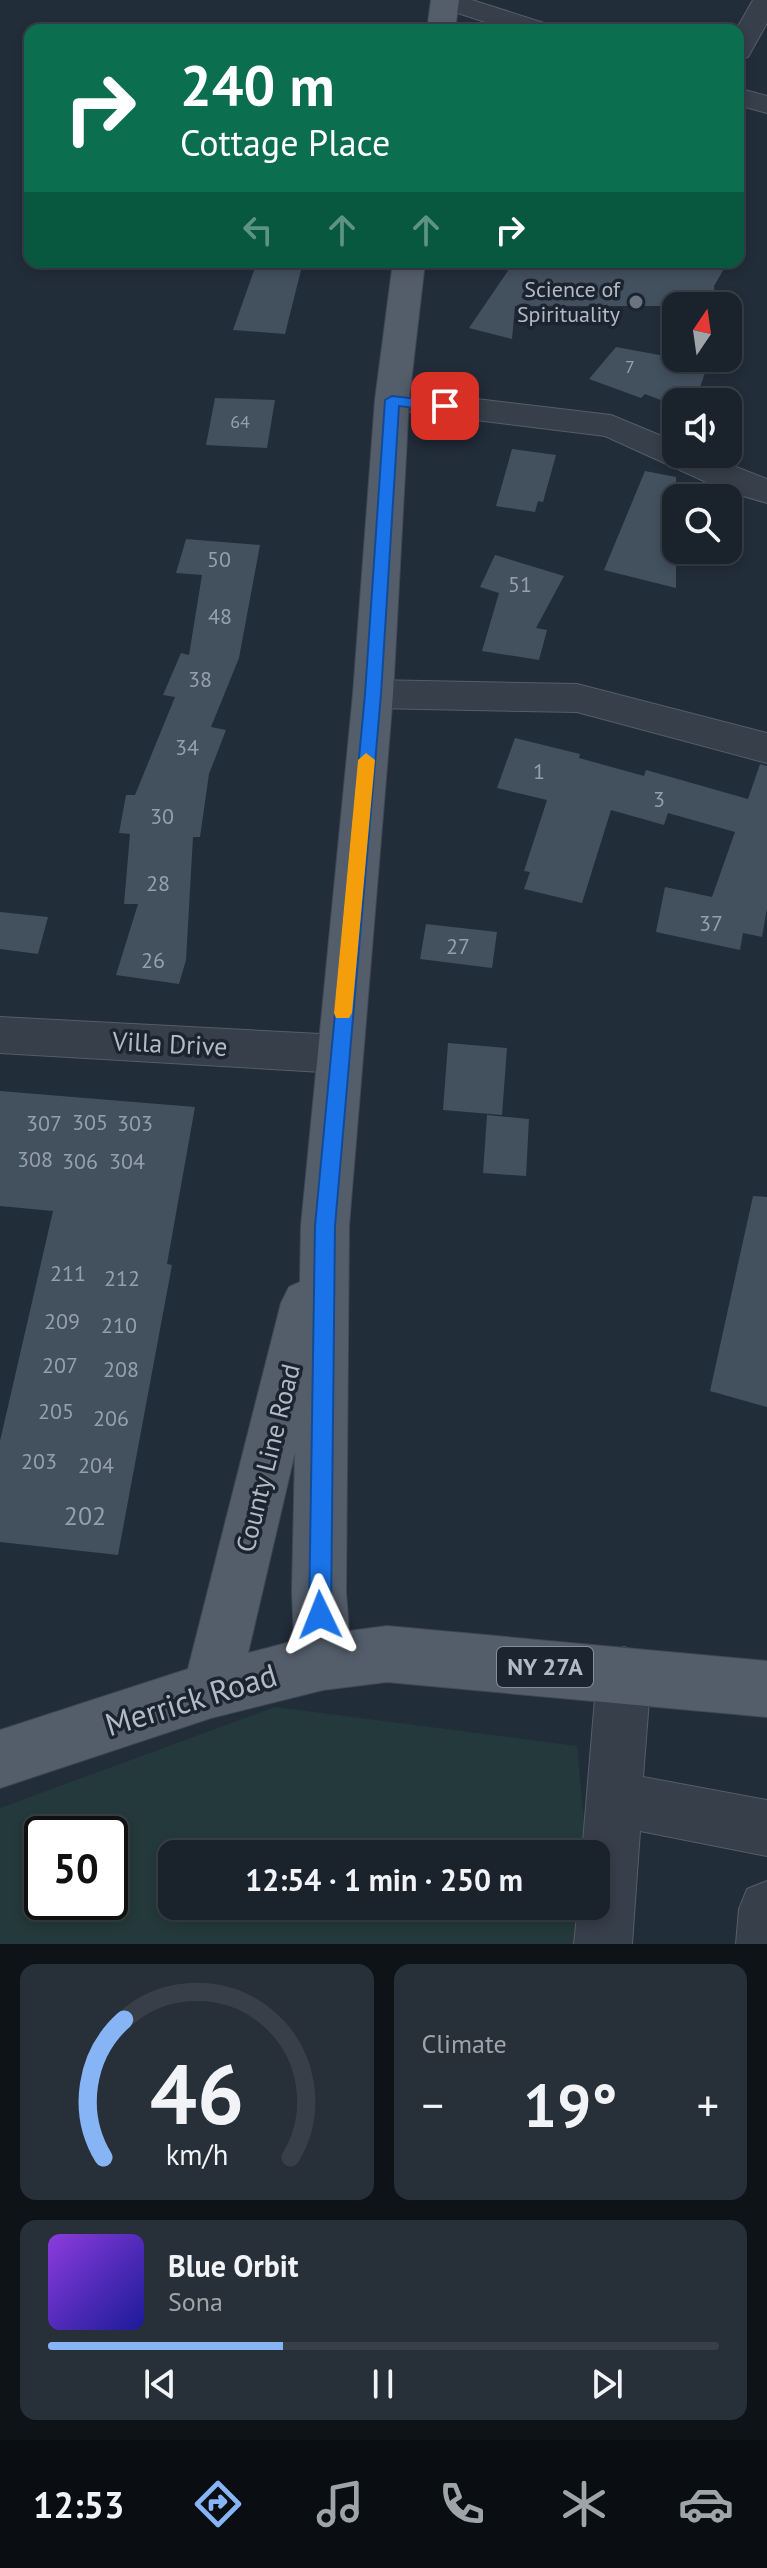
<!DOCTYPE html>
<html lang="en">
<head>
<meta charset="utf-8">
<style>
	body { margin:0; font-family:"PT Sans",sans-serif; background:#272f38; color:#f1f3f6; height:100vh; display:flex; flex-direction:column; font-size:30px; white-space:nowrap }
	* { box-sizing:border-box; margin:0 }
	p { font-size:26px; color:#9fa4a9 }
	.icon { flex:none; width:44px; height:44px; fill:none; stroke:currentColor; stroke-width:2; stroke-linecap:round; stroke-linejoin:round }
	.map { position:relative; height:1944px; overflow:hidden }
	.side { display:flex; flex-direction:column; gap:20px; padding:20px; background:#0e1318; flex:1 }
	.side>* { flex:none }
	.hud { position:absolute; left:24px; top:24px; width:720px; height:244px; border-radius:16px; box-shadow:0 4px 12px #0003,0 0 0 2px #383f48; background:#0b6e4f; color:#fff; overflow:hidden }
	.needle { width:52px; rotate:13deg }
	.buttons { position:absolute; left:662px; top:292px; display:grid; gap:16px }
	.buttons a { display:grid; place-items:center; width:80px; height:80px; border-radius:16px; background:#1a222c; box-shadow:0 4px 12px #0003,0 0 0 2px #383f48; font-size:40px }
	.speed { position:absolute; left:24px; top:1816px; display:flex; gap:16px; font-size:40px; font-weight:700; text-align:center }
	.speed>* { display:grid; place-content:center; width:104px; height:104px; border-radius:50%; background:#1a222c; box-shadow:0 4px 12px #0003,0 0 0 2px #383f48; line-height:1 }
	.speed .limit { border:4px solid #111; border-radius:12px; background:#fff; color:#111 }
	.pin { position:absolute; display:grid; place-items:center; width:68px; height:68px; color:#fff; margin:-34px; border-radius:16px; box-shadow:0 4px 12px #0006 }
	.me { position:absolute; width:88px; margin:-44px; rotate:358deg; stroke-linejoin:round; filter:drop-shadow(0 0 6px #0008) }
	.turn { display:flex; align-items:center; gap:28px; height:168px; padding:0 24px; font-size:36px }
	.turn .icon { width:104px; height:104px; stroke-width:2.5 }
	.turn b { display:block; font-size:56px; line-height:68px }
	.lanes { display:flex; align-items:center; height:76px; padding:0 24px; background:#0003; justify-content:center; gap:40px; direction:ltr }
	.lanes .off { opacity:.35 }
	.big { font-size:60px; font-weight:800; line-height:1.1 }
	.side .tile { flex:1; display:flex; flex-direction:column; justify-content:center; gap:12px; min-width:0; padding:0 28px; border-radius:16px; background:#272f38 }
	.side .dial { align-items:center; gap:0 }
	.dial svg { height:208px; overflow:visible; fill:none; stroke:#383f48; stroke-width:7; stroke-linecap:round; text-anchor:middle }
	.dial text { fill:#f1f3f6; stroke:none }
	.song { display:flex; align-items:center; gap:24px }
	.cover { width:96px; height:96px; border-radius:12px; background:linear-gradient(135deg,hsl(270 70% 55%),hsl(240 70% 35%)) }
	.played { height:8px; border-radius:4px; background:linear-gradient(90deg,#87b4f5 35%,#383f48 35%) }
	.keys { display:flex; justify-content:space-around; direction:ltr }
	.heat { display:flex; justify-content:space-between; align-items:center; font-size:44px; direction:ltr }
	.side .tiles { flex:1; display:grid; gap:20px; grid-template-columns:1fr 1fr }
	.tile:last-child { grid-column:span 2 }
	.trip { position:absolute; left:158px; top:1840px; width:452px; height:80px; border-radius:16px; background:#1a222c; box-shadow:0 4px 12px #0003,0 0 0 2px #383f48; font-weight:800; line-height:80px; text-align:center }
	.menu { display:flex; height:128px; justify-content:space-around; align-items:center; background:#0a0e12; color:#9fa4a9 }
	.menu .icon { width:56px; height:56px }
	.menu .on { color:#87b4f5 }
	.menu b { font-size:36px; color:#f1f3f6 }
	.map>svg:first-child { display:block }
</style>
</head>
<body>
<div class="map">
<svg width="767" height="1944" viewBox="0 0 767 1944">
	<rect width="100%" height="100%" fill="#222d3a"/>
	<path fill="#24393b" fill-rule="evenodd" d="M 275,1707 L 577,1746 L 587,1854 L 172,1854 L 172,1906 L 592,1906 L 596,1944 L 0,1944 L 0,1808 ZM 42,1834 L 110,1834 L 110,1902 L 42,1902 Z"/>
	<path fill="#43505e" d="M 257,262 L 303,262 L 285,334 L 233,330 Z
		M 514,262 L 728,262 L 714,286 L 716,306 L 515,306 L 512,339 L 469,328 Z
		M 616,347 L 708,364 L 695,402 L 666,402 L 645,394 L 641,398 L 589,379 Z
		M 215,398 L 275,400 L 267,448 L 206,445 Z
		M 512,449 L 556,455 L 543,502 L 538,501 L 535,512 L 496,506 Z
		M 645,471 L 676,477 L 676,588 L 604,570 Z
		M 186,539 L 260,545 L 239,658 L 211,727 L 226,730 L 209,774 L 200,837 L 193,837 L 186,960 L 179,984 L 116,975 L 138,904 L 124,904 L 130,834 L 119,833 L 126,795 L 135,795 L 175,697 L 163,695 L 181,653 L 189,655 L 202,575 L 176,573 Z
		M 495,555 L 564,576 L 536,628 L 547,630 L 539,660 L 482,651 L 499,593 L 480,587 Z
		M 515,738 L 580,754 L 579,758 L 644,776 L 646,770 L 748,799 L 760,764 L 767,766 L 767,908 L 762,937 L 743,933 L 740,950 L 656,932 L 665,887 L 712,897 L 735,832 L 668,813 L 664,825 L 611,810 L 582,903 L 524,889 L 530,872 L 524,871 L 547,800 L 497,788 Z
		M 0,912 L 48,917 L 38,954 L 0,949 Z
		M 426,924 L 497,932 L 492,968 L 420,959 Z
		M 448,1043 L 507,1048 L 502,1115 L 443,1110 Z
		M 0,1091 L 195,1107 L 167,1264 L 172,1265 L 118,1555 L 0,1542 L 0,1441 L 53,1211 L 0,1206 Z
		M 487,1115 L 529,1119 L 526,1176 L 483,1173 Z
		M 753,1196 L 767,1197 L 767,1407 L 710,1391 Z"/>
	<g fill="none" stroke-linecap="round" stroke-linejoin="round">
		<defs>
			<path id="minor" d="M 432,0 L 472,0 L 547,24 L 551,30 L 510,30 L 436,6 Z
				M 753,0 L 767,0 L 767,23 L 748,57 L 738,59 L 736,30 Z
				M 738,88 L 767,96 L 767,113 L 738,105 Z
				M 392,389 L 611,415 L 676,442 L 676,454 L 703,454 L 767,479 L 767,503 L 726,491 L 605,436 L 380,408 L 376,400 L 380,392 Z
				M 373,680 L 577,684 L 767,733 L 767,763 L 577,712 L 373,708 L 360,704 L 354,694 L 360,684 Z
				M 0,1017 L 339,1035 L 354,1041 L 361,1054 L 354,1067 L 339,1073 L 0,1053 Z
				M 624,1647 L 643,1655 L 651,1674 L 643,1777 L 767,1800 L 767,1856 L 640,1831 L 632,1944 L 574,1944 L 578,1906 L 596,1906 L 596,1854 L 582,1854 L 597,1674 L 605,1655 Z
				M 767,1881 L 767,1944 L 736,1944 L 739,1909 L 747,1889 Z"/>
			<path id="major" d="M 431,0 L 459,0 L 455,30 L 427,30 Z
				M 393,262 L 425,262 L 409,400 L 393,694 L 349,1226 L 346,1592 L 349,1631 L 387,1626 L 767,1661 L 767,1717 L 387,1682 L 323,1690 L 211,1718 L 0,1788 L 0,1730 L 188,1669 L 281,1303 L 289,1287 L 300,1282 L 301,1226 L 353,694 L 375,400 ZM 295,1452 L 292,1592 L 294,1641 L 248,1653 Z"/>
		</defs>
		<use href="#minor" stroke="#545d68" stroke-width="2"/>
		<use href="#major" stroke="#3f4853" stroke-width="2"/>
		<use href="#minor" fill="#363f4a" fill-rule="evenodd"/>
		<use href="#major" fill="#545e6a" fill-rule="evenodd"/>
	</g>
	<path fill="#1a73e8" stroke="#114b97" stroke-width="2" d="M 392,396 L 445,402 L 452,406 L 445,411 L 399,406 L 381,694 L 335,1226 L 331,1615 L 328,1623 L 320,1627 L 312,1623 L 309,1615 L 315,1226 L 365,694 L 385,400 Z"/>
	<path fill="#f59e0b" d="M 366,753 L 375,760 L 352,1013 L 349,1018 L 336,1018 L 334,1013 L 358,760 Z"/>
	<circle fill="#6b7280" stroke="#1b242f" stroke-width="3" cx="636" cy="302" r="8"/>
	<g text-anchor="middle" stroke-width="7" stroke-linejoin="round" paint-order="stroke">
		<g font-size="18" fill="#96a0ac">
			<text x="630" y="373">7</text>
			<text x="240" y="428">64</text>
		</g>
		<g font-size="22" fill="#b1bac6" stroke="#1b242f" text-anchor="end">
			<text x="620" y="297">Science of<tspan x="620" dy="25">Spirituality</tspan></text>
		</g>
		<g font-size="22" fill="#96a0ac">
			<text x="219" y="567">50</text>
			<text x="520" y="592">51</text>
			<text x="220" y="624">48</text>
			<text x="200" y="687">38</text>
			<text x="187" y="755">34</text>
			<text x="539" y="779">1</text>
			<text x="659" y="807">3</text>
			<text x="162" y="824">30</text>
			<text x="158" y="891">28</text>
			<text x="711" y="931">37</text>
			<text x="458" y="954">27</text>
			<text x="153" y="968">26</text>
			<text x="90" y="1130">305</text>
			<text x="44" y="1131">307</text>
			<text x="135" y="1131">303</text>
			<text x="35" y="1167">308</text>
			<text x="80" y="1169">306</text>
			<text x="127" y="1169">304</text>
			<text x="68" y="1281">211</text>
			<text x="122" y="1286">212</text>
			<text x="62" y="1329">209</text>
			<text x="119" y="1333">210</text>
			<text x="60" y="1373">207</text>
			<text x="121" y="1377">208</text>
			<text x="56" y="1419">205</text>
			<text x="111" y="1426">206</text>
			<text x="39" y="1469">203</text>
			<text x="96" y="1473">204</text>
		</g>
		<rect fill="#1b242f" stroke="#848d99" stroke-width="2" x="497" y="1647" width="96" height="40" rx="6"/>
		<g font-size="24" font-weight="bold" fill="#b1bac6">
			<text x="545" y="1675">NY 27A</text>
		</g>
		<g font-size="26" fill="#b1bac6" stroke="#1b242f">
			<text transform="translate(170 1044) rotate(3)" y="9">Villa Drive</text>
			<text transform="translate(268 1458) rotate(-76)" y="9">County Line Road</text>
		</g>
		<g font-size="26" fill="#96a0ac">
			<text x="85" y="1525">202</text>
		</g>
		<g font-size="32" fill="#b1bac6" stroke="#1b242f">
			<text transform="translate(191 1700) rotate(-17)" y="11">Merrick Road</text>
		</g>
	</g>
</svg>
<div class="buttons">
<a><svg class="needle" viewBox="-14 -14 28 28"><path d="M0-13l5 13h-10z" fill="#e53935"/><path d="M0 13l5-13h-10z" fill="#9fa4a9"/></svg></a>
<a><svg class="icon" aria-label="sound" viewBox="0 0 24 24"><path d="M4 9h4l5-4v14l-5-4H4zM17 9q2 3 0 6"/></svg></a>
<a><svg class="icon" aria-label="search" viewBox="0 0 24 24"><circle cx="10" cy="10" r="6"/><path d="M15 15l6 6"/></svg></a>
</div>
<div class="speed"><div class="limit">50</div></div>
<div class="pin" style="left:445px;top:406px;background:#d93025"><svg class="icon" aria-label="arrive" viewBox="0 0 24 24"><path d="M6 21V4h12l-3 4 3 4H6"/></svg></div>
<svg class="me" style="left:320px;top:1615px" viewBox="-20 -20 40 40"><path d="M0-17L14 15 0 8-14 15z" fill="#1a73e8" stroke="#fff" stroke-width="4"/></svg>
<div class="trip">12:54 · 1 min · 250 m</div>
<div class="hud">
<div class="turn"><svg class="icon" aria-label="right" viewBox="0 0 24 24"><path d="M7 20v-9h11M14 6l5 5-5 5"/></svg><div><b>240 m</b>Cottage Place</div></div>
<div class="lanes"><svg class="icon off" aria-label="left" viewBox="0 0 24 24"><path d="M17 20v-9H6M10 6l-5 5 5 5"/></svg><svg class="icon off" aria-label="ahead" viewBox="0 0 24 24"><path d="M12 20V5M6 11l6-6 6 6"/></svg><svg class="icon off" aria-label="ahead" viewBox="0 0 24 24"><path d="M12 20V5M6 11l6-6 6 6"/></svg><svg class="icon" aria-label="right" viewBox="0 0 24 24"><path d="M7 20v-9h11M14 6l5 5-5 5"/></svg></div>
</div>
</div>
<section class="side">
<div class="tiles">
<div class="tile dial"><svg viewBox="0 0 100 80">
<path d="M14 69A42 42 0 1 1 86 69"/>
<path d="M14 69A42 42 0 0 1 22 16" stroke="#87b4f5"/>
<text x="50" y="56" font-size="32" font-weight="700">46</text>
<text x="50" y="72" font-size="11">km/h</text>
</svg></div>
<div class="tile"><p>Climate</p>
<div class="heat"><a>−</a><b class="big">19°</b><a>+</a></div>
</div>
<div class="tile">
<div class="song"><i class="cover"></i><div><b>Blue Orbit</b><p>Sona</p></div></div>
<div class="played"></div>
<div class="keys"><svg class="icon" aria-label="previous" viewBox="0 0 24 24"><path d="M18 5L8 12l10 7zM5 5v14"/></svg><svg class="icon" aria-label="pause" viewBox="0 0 24 24"><path d="M8 5v14M16 5v14"/></svg><svg class="icon" aria-label="next" viewBox="0 0 24 24"><path d="M6 5l10 7-10 7zM19 5v14"/></svg></div>
</div>
</div>
</section>
<nav class="menu">
<b>12:53</b>
<svg class="icon on" aria-label="directions" viewBox="0 0 24 24"><path d="M12 3l9 9-9 9-9-9zM9 14v-3h6M13 9l2 2-2 2"/></svg>
<svg class="icon" aria-label="music" viewBox="0 0 24 24"><path d="M9 18V5l10-2v13"/><circle cx="6" cy="18" r="3"/><circle cx="16" cy="16" r="3"/></svg>
<svg class="icon" aria-label="phone" viewBox="0 0 24 24"><path d="M5 4h4l2 5-3 2q2 4 5 5l2-3 5 2v4C11 20 4 13 5 4z"/></svg>
<svg class="icon" aria-label="climate" viewBox="0 0 24 24"><path d="M12 3v18M4 7l16 10M4 17L20 7"/></svg>
<svg class="icon" aria-label="car" viewBox="0 0 24 24"><path d="M5 17H2v-5l4-1 3-4h7l3 4 3 1v5h-3M9 17h6M6 11h13"/><circle cx="7" cy="17" r="2"/><circle cx="17" cy="17" r="2"/></svg>
</nav>
</body>
</html>
